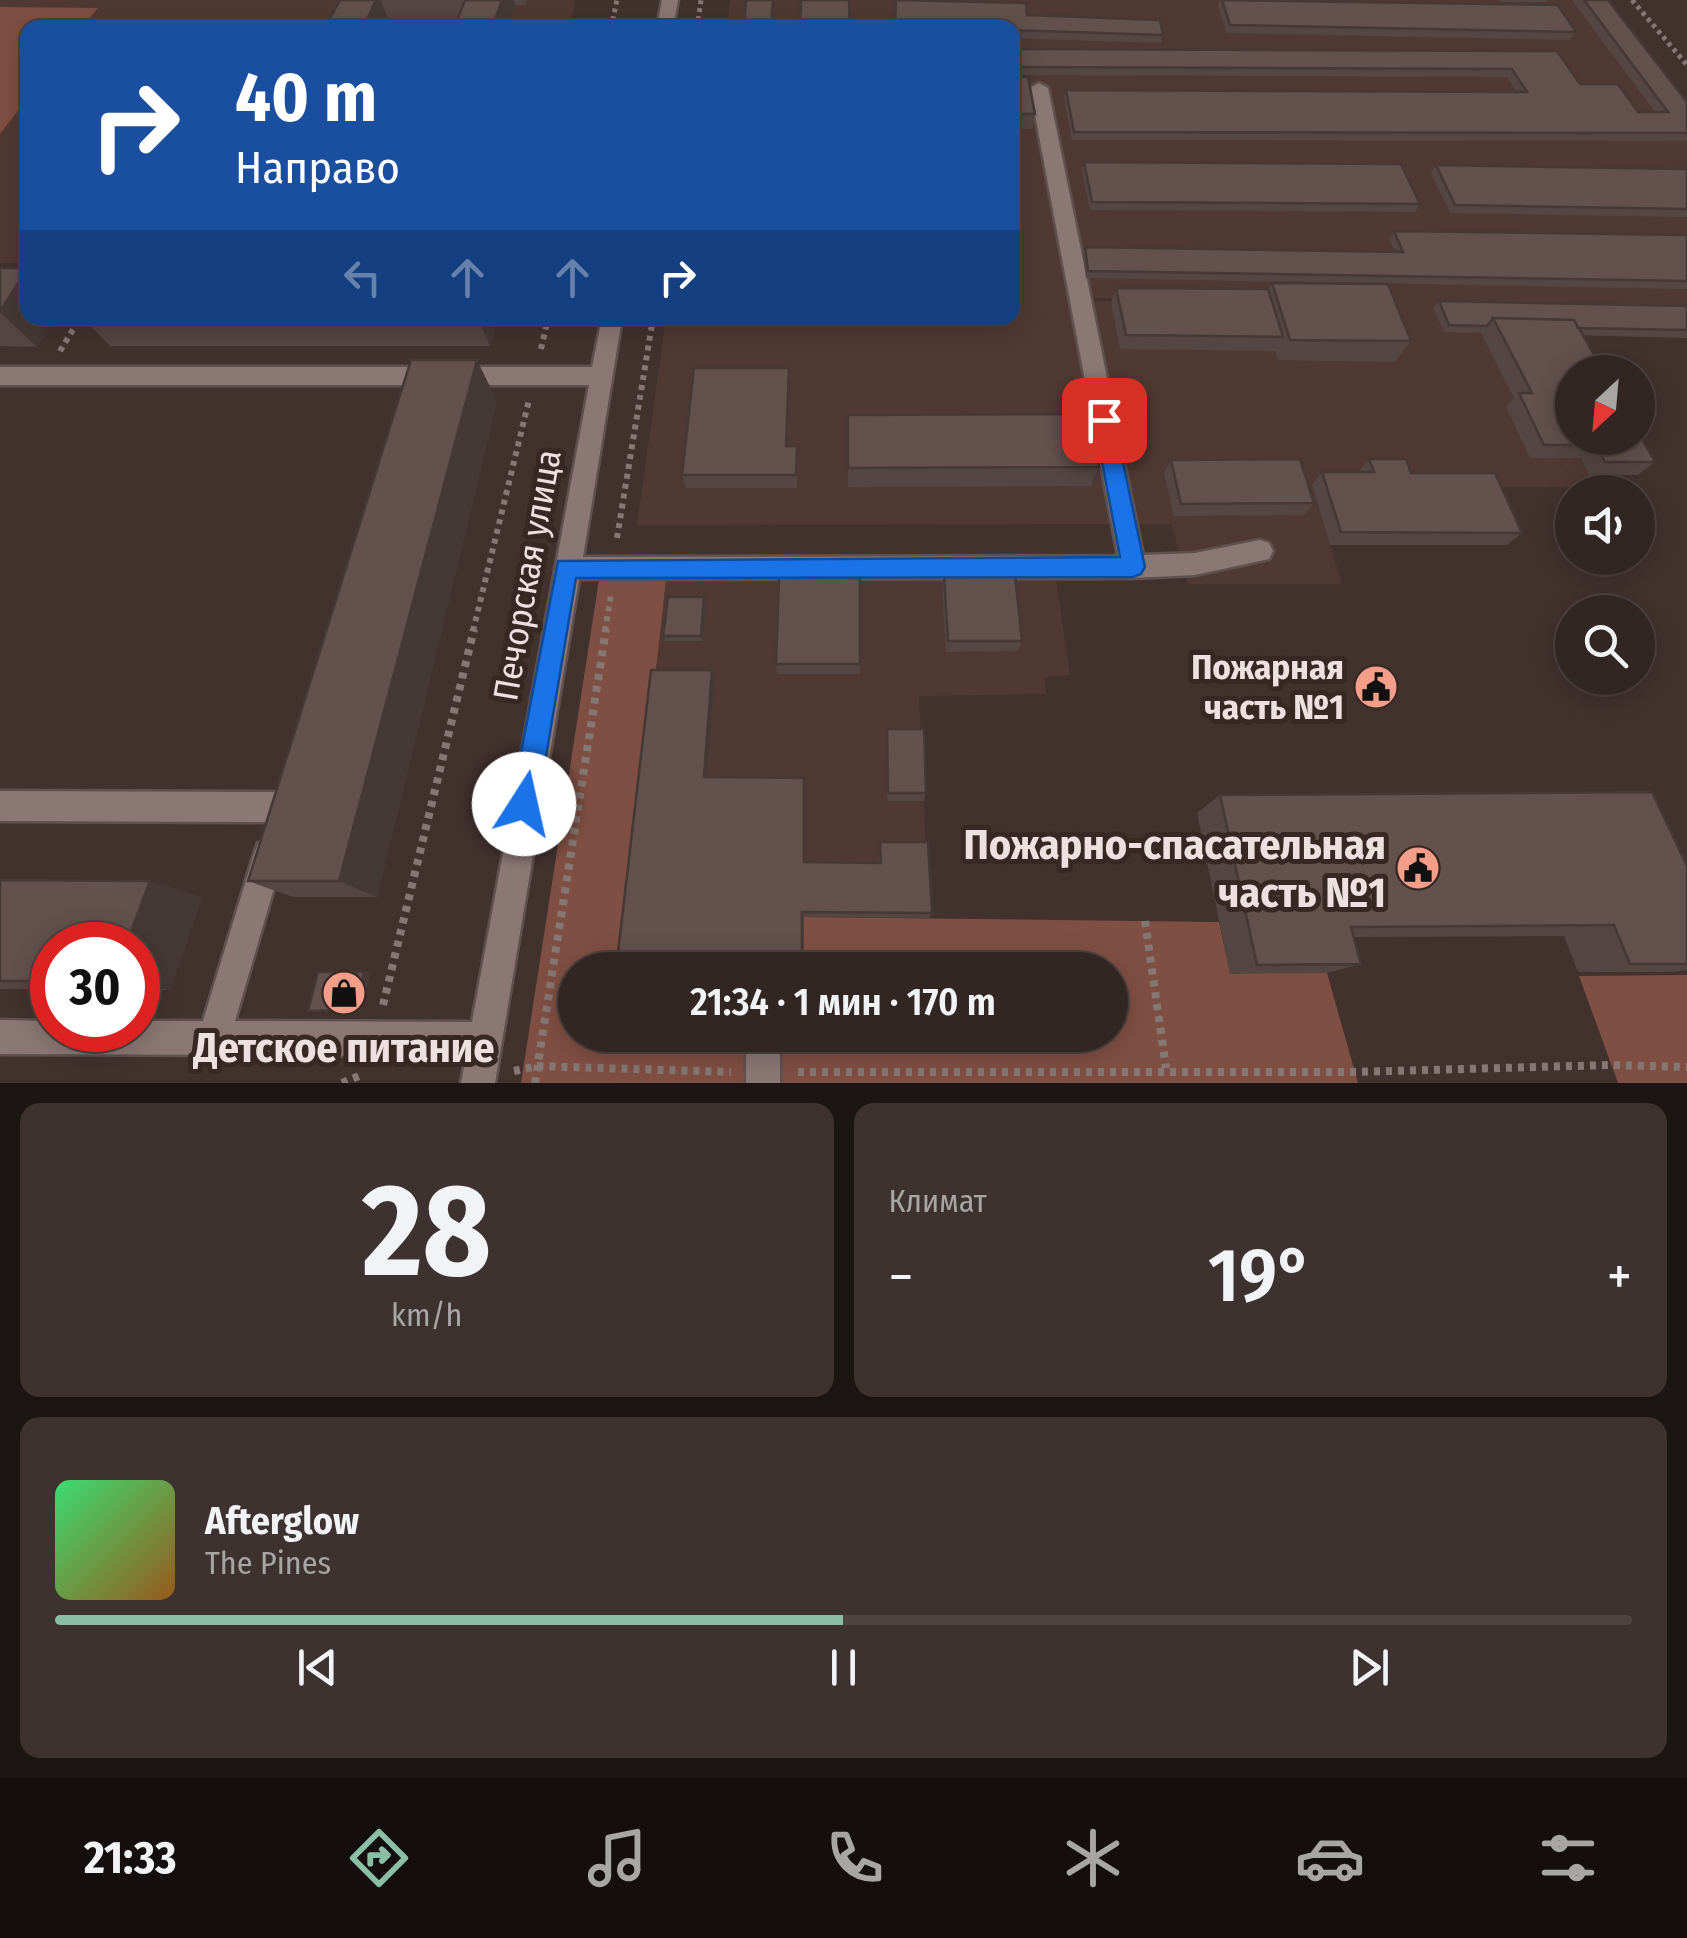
<!DOCTYPE html>
<html lang="ru">
<head>
<meta charset="utf-8">
<style>
	body { margin:0; font-family:"Fira Sans Condensed",sans-serif; background:#3d322f; color:#f1f3f6; height:100vh; display:flex; flex-direction:column; font-size:38px; white-space:nowrap }
	* { box-sizing:border-box; margin:0 }
	p { font-size:32px; color:#a8a5a5 }
	.icon { flex:none; width:55px; height:55px; fill:none; stroke:currentColor; stroke-width:2; stroke-linecap:round; stroke-linejoin:round }
	.map { position:relative; height:1083px; overflow:hidden }
	.sheet { display:flex; flex-direction:column; gap:20px; padding:20px; background:#1c1513; flex:1 }
	.sheet>* { flex:none }
	.hud { position:absolute; left:20px; top:20px; width:1000px; height:305px; border-radius:20px; box-shadow:0 5px 25px #0003,0 0 0 2px #4d4340; background:#1a4fa0; color:#fff; overflow:hidden }
	.needle { width:65px; rotate:206deg }
	.buttons { position:absolute; left:1555px; top:355px; display:grid; gap:20px }
	.buttons a { display:grid; place-items:center; width:100px; height:100px; border-radius:50%; background:#322622; box-shadow:0 5px 25px #0003,0 0 0 2px #4d4340; font-size:50px }
	.speed { position:absolute; left:30px; top:922px; display:flex; gap:20px; font-size:50px; font-weight:700; text-align:center }
	.speed>* { display:grid; place-content:center; width:130px; height:130px; border-radius:50%; background:#322622; box-shadow:0 5px 25px #0003,0 0 0 2px #4d4340; line-height:1 }
	.speed .limit { border:15px solid #d22; background:#fff; color:#111 }
	.pin { position:absolute; display:grid; place-items:center; width:85px; height:85px; color:#fff; margin:-42px; border-radius:20px; box-shadow:0 5px 15px #0006 }
	.me { position:absolute; width:110px; margin:-55px; rotate:10deg; stroke-linejoin:round; filter:drop-shadow(0 0 8px #0008) }
	.turn { display:flex; align-items:center; gap:35px; height:210px; padding:0 50px; font-size:45px }
	.turn .icon { width:130px; height:130px; stroke-width:2.5 }
	.turn b { display:block; font-size:70px; line-height:85px }
	.lanes { display:flex; align-items:center; height:95px; padding:0 50px; background:#0003; justify-content:center; gap:50px; direction:ltr }
	.lanes .off { opacity:.35 }
	.big { font-size:75px; font-weight:600; line-height:1.1 }
	.sheet .tile { flex:1; display:flex; flex-direction:column; justify-content:center; gap:15px; min-width:0; padding:0 35px; border-radius:20px; background:#3d322f }
	.sheet .dial { align-items:center; gap:0 }
	.dial b { font-size:130px; line-height:1 }
	.song { display:flex; align-items:center; gap:30px }
	.cover { width:120px; height:120px; border-radius:15px; background:linear-gradient(135deg,hsl(140 70% 55%),hsl(30 70% 35%)) }
	.played { height:10px; border-radius:5px; background:linear-gradient(90deg,#8abfa5 50%,#4d4340 50%) }
	.keys { display:flex; justify-content:space-around; direction:ltr }
	.heat { display:flex; justify-content:space-between; align-items:center; font-size:55px; direction:ltr }
	.sheet .tiles { flex:1; display:grid; gap:20px; grid-template-columns:1fr 1fr }
	.tile:last-child { grid-column:span 2 }
	.trip { position:absolute; left:558px; top:952px; width:570px; height:100px; border-radius:50px; background:#322622; box-shadow:0 5px 25px #0003,0 0 0 2px #4d4340; font-weight:600; line-height:100px; text-align:center }
	.dock { display:flex; height:160px; justify-content:space-around; align-items:center; background:#140f0e; color:#a8a5a5 }
	.dock .icon { width:70px; height:70px }
	.dock .selected { color:#8abfa5 }
	.dock b { font-size:45px; color:#f1f3f6 }
	.map>svg:first-child { display:block }
</style>
</head>
<body>
<div class="map">
<svg width="1687" height="1083" viewBox="0 0 1687 1083">
	<rect width="100%" height="100%" fill="#42322e"/>
	<path fill="#503933" d="M 0,0 L 576,0 L 569,27 L 28,28 L 27,263 L 0,263 Z
		M 730,0 L 1602,0 L 1687,110 L 1687,338 L 1562,335 L 1572,372 L 1572,438 L 1617,438 L 1638,475 L 1590,475 L 1595,487 L 1312,486 L 1342,584 L 1188,584 L 1171,524 L 637,525 L 666,318 L 1012,318 L 1013,89 L 1031,89 L 1070,301 L 1240,302 L 1086,298 L 1043,87 L 1013,86 L 1012,28 L 727,27 Z
		M 1056,579 L 1070,675 L 1045,677 L 1046,694 L 919,696 L 929,918 L 804,917 L 803,967 L 623,965 L 666,580 Z"/>
	<path fill="#804f43" d="M 0,7 L 98,8 L 82,27 L 28,28 L 27,99 L 0,134 Z
		M 599,580 L 666,580 L 623,964 L 649,966 L 649,970 L 575,970 L 575,1035 L 1110,1035 L 1110,970 L 803,970 L 804,917 L 1219,922 L 1230,973 L 1327,973 L 1358,1083 L 521,1083 Z
		M 1687,975 L 1687,1083 L 1618,1083 L 1579,976 Z"/>
	<g fill="none" stroke-linecap="round" stroke-linejoin="round">
		<defs>
			<path id="minor" d="M 662,0 L 678,0 L 673,28 L 657,28 Z
				M 1039,83 L 1048,88 L 1143,555 L 1195,553 L 1260,540 L 1269,543 L 1273,551 L 1269,559 L 1195,575 L 1133,578 L 579,579 L 495,1083 L 461,1083 L 466,1056 L 0,1054 L 0,1020 L 52,1021 L 52,1030 L 138,1030 L 138,1021 L 203,1021 L 254,854 L 258,843 L 269,839 L 280,843 L 284,854 L 235,1021 L 472,1022 L 589,385 L 0,385 L 0,367 L 592,367 L 602,318 L 622,318 L 583,557 L 1118,556 L 1030,88 Z
				M 0,791 L 283,792 L 293,797 L 298,807 L 293,817 L 283,822 L 0,821 Z
				M 746,1035 L 780,1035 L 780,1083 L 746,1083 Z"/>
		</defs>
		<use href="#minor" stroke="#5f514e" stroke-width="5"/>
		<path stroke="#857773" stroke-width="5" stroke-dasharray="4 4" stroke-linecap="butt" d="M 1632,0 L 1687,65
			M 611,28 L 617,0
			M 697,28 L 701,0"/>
		<path stroke="#857773" stroke-width="6" stroke-dasharray="5 5" stroke-linecap="butt" d="M 541,349 L 548,318
			M 60,351 L 80,318
			M 617,538 L 653,318
			M 473,631 L 529,400
			M 605,631 L 611,595"/>
		<path stroke="#857773" stroke-width="8" stroke-dasharray="6 6" stroke-linecap="butt" d="M 1145,921 L 1166,1068
			M 383,1005 L 474,629
			M 514,1071 L 538,1066 L 731,1072
			M 798,1072 L 1354,1072 L 1610,1065 L 1687,1067
			M 342,1083 L 359,1076
			M 535,1083 L 606,629"/>
		<use href="#minor" fill="#8b7874" fill-rule="evenodd"/>
	</g>
	<path fill="#544642" d="M 340,0 L 527,0 L 525,5 L 515,5 L 507,28 L 454,28 L 458,18 L 388,18 L 384,28 L 325,28 Z
		M 896,0 L 1027,15 L 1163,35 L 1161,43 L 1012,38 L 1012,28 L 894,28 Z
		M 1220,0 L 1305,0 L 1576,32 L 1570,40 L 1227,33 L 1218,6 Z
		M 1498,0 L 1548,0 L 1546,2 L 1500,2 Z
		M 1572,0 L 1608,0 L 1687,102 L 1687,141 L 1072,140 L 1064,98 L 1066,90 L 1516,91 L 1507,77 L 1012,75 L 1012,49 L 1557,51 L 1580,84 L 1638,112 L 1655,112 Z
		M 1012,77 L 1035,114 L 1032,129 L 1012,129 Z
		M 1084,162 L 1420,204 L 1415,212 L 1090,210 L 1082,170 Z
		M 1436,165 L 1687,169 L 1687,217 L 1450,213 L 1431,173 Z
		M 1394,231 L 1687,235 L 1687,289 L 1086,278 L 1083,255 L 1085,247 L 1395,252 L 1389,239 Z
		M 0,268 L 28,318 L 55,318 L 37,347 L 0,346 Z
		M 1272,283 L 1411,341 L 1395,362 L 1278,360 L 1275,351 L 1120,349 L 1111,302 L 1116,288 L 1268,289 Z
		M 1439,301 L 1687,306 L 1687,338 L 1583,335 L 1655,462 L 1638,475 L 1589,475 L 1581,458 L 1530,458 L 1506,407 L 1514,398 L 1481,333 L 1444,332 L 1433,308 Z
		M 83,318 L 498,318 L 490,346 L 110,346 Z
		M 789,368 L 790,382 L 788,446 L 798,459 L 797,488 L 686,488 L 682,475 Z
		M 497,401 L 377,897 L 293,897 L 248,881 Z
		M 848,415 L 1099,467 L 1091,486 L 848,487 Z
		M 1369,459 L 1411,473 L 1522,533 L 1507,545 L 1330,545 L 1312,485 L 1322,472 L 1358,472 Z
		M 1171,460 L 1314,503 L 1304,515 L 1174,516 L 1164,473 Z
		M 944,576 L 1022,641 L 1018,651 L 946,652 L 942,587 Z
		M 860,578 L 860,674 L 777,674 L 776,664 Z
		M 704,597 L 706,603 L 703,641 L 665,641 L 663,636 Z
		M 712,670 L 715,680 L 708,777 L 805,786 L 805,862 L 879,863 L 880,842 L 932,913 L 929,918 L 804,917 L 803,967 L 623,965 L 617,961 Z
		M 887,729 L 926,793 L 924,801 L 887,801 Z
		M 1220,795 L 1687,866 L 1687,970 L 1674,972 L 1578,972 L 1564,936 L 1354,937 L 1361,964 L 1327,973 L 1230,974 L 1197,813 Z
		M 0,880 L 202,897 L 170,990 L 138,990 L 138,945 L 52,945 L 52,989 L 0,989 Z
		M 364,972 L 370,973 L 362,1011 L 308,1011 Z"/>
	<path fill="#453936" d="M 376,0 L 380,0 L 388,18 L 384,28 L 363,28 Z
		M 502,0 L 513,0 L 515,5 L 507,28 L 492,28 Z
		M 28,269 L 28,318 L 55,318 L 37,347 L 0,312 Z
		M 477,318 L 498,318 L 490,346 Z
		M 477,360 L 497,401 L 377,897 L 339,881 Z
		M 789,368 L 790,382 L 787,459 L 786,446 Z
		M 704,597 L 706,603 L 703,641 L 701,636 Z
		M 712,670 L 715,680 L 707,785 L 704,777 Z
		M 150,881 L 202,897 L 170,990 L 138,985 L 138,945 L 126,945 Z
		M 364,972 L 370,973 L 362,1011 L 355,1010 Z"/>
	<path fill="#62514d" stroke="#453936" stroke-width="2.5" d="M 340,0 L 376,0 L 363,28 L 325,28 Z
		M 465,0 L 502,0 L 492,28 L 454,28 Z
		M 746,0 L 773,0 L 771,28 L 744,28 Z
		M 801,0 L 849,0 L 850,28 L 800,28 Z
		M 896,0 L 1026,3 L 1027,15 L 1160,20 L 1163,35 L 1012,30 L 1012,28 L 895,26 Z
		M 1222,0 L 1558,5 L 1576,32 L 1230,25 Z
		M 1584,0 L 1608,0 L 1687,102 L 1687,133 L 1074,132 L 1066,90 L 1527,92 L 1512,69 L 1012,67 L 1012,49 L 1557,51 L 1580,84 L 1618,84 L 1638,112 L 1668,112 Z
		M 1012,77 L 1028,77 L 1035,114 L 1012,114 Z
		M 1084,162 L 1401,164 L 1420,204 L 1092,202 Z
		M 1436,165 L 1687,169 L 1687,209 L 1455,205 Z
		M 1394,231 L 1687,235 L 1687,281 L 1088,271 L 1085,247 L 1403,252 Z
		M 0,268 L 28,268 L 0,311 Z
		M 1272,283 L 1388,284 L 1411,341 L 1290,340 Z
		M 1116,288 L 1268,289 L 1283,337 L 1126,335 Z
		M 1439,301 L 1687,306 L 1687,330 L 1578,328 L 1574,320 L 1493,318 L 1487,326 L 1449,325 Z
		M 1493,318 L 1574,320 L 1604,372 L 1572,372 L 1572,438 L 1638,438 L 1638,432 L 1655,462 L 1605,462 L 1596,445 L 1544,445 L 1519,393 L 1532,393 Z
		M 411,360 L 477,360 L 339,881 L 248,881 Z
		M 694,368 L 789,368 L 786,446 L 797,446 L 796,475 L 682,475 Z
		M 1089,414 L 1099,467 L 848,468 L 848,415 Z
		M 1300,459 L 1314,503 L 1181,504 L 1171,460 Z
		M 1369,459 L 1406,459 L 1411,473 L 1495,473 L 1522,533 L 1341,532 L 1322,472 L 1374,472 Z
		M 944,576 L 1015,576 L 1022,641 L 948,641 Z
		M 779,577 L 860,578 L 860,664 L 776,664 Z
		M 668,597 L 704,597 L 701,636 L 663,636 Z
		M 651,670 L 712,670 L 704,777 L 804,778 L 804,862 L 881,863 L 880,842 L 928,842 L 932,913 L 802,912 L 802,964 L 617,961 Z
		M 887,729 L 924,729 L 926,793 L 888,793 Z
		M 1652,792 L 1687,866 L 1687,964 L 1630,964 L 1614,925 L 1351,927 L 1361,964 L 1257,965 L 1220,795 Z
		M 0,880 L 150,881 L 126,945 L 52,945 L 52,981 L 0,981 Z
		M 318,972 L 364,972 L 355,1010 L 308,1011 Z"/>
	<path fill="#1a73e8" stroke="#114b97" stroke-width="2.5" d="M 1104,411 L 1114,420 L 1145,567 L 1141,574 L 1133,577 L 576,578 L 538,804 L 534,813 L 524,817 L 515,813 L 511,804 L 558,561 L 1120,557 L 1094,420 Z"/>
	<defs>
		<symbol id="civic-disc" viewBox="-11 -11 22 22"><circle r="9.5" fill="#f49e8a" stroke="#382824"/><path d="M-.6-6.5H3V-4.5H.6V-3L4-1V1h2V6H-6V1h2V-1L-.6-3ZM-1.2 2.5V6h2.4V2.5Z" fill="#111"/></symbol>
		<symbol id="shop-disc" viewBox="-11 -11 22 22"><circle r="9.5" fill="#f49e8a" stroke="#382824"/><path d="M-5-2.5h2.3a2.7 3.5 0 0 1 5.4 0H5L5.5 6h-11ZM-1.5-2.5h3a1.5 2.3 0 0 0-3 0Z" fill="#111"/></symbol>
	</defs>
	<g fill-rule="evenodd">
		<use href="#civic-disc" x="1351" y="662" width="50" height="50"/>
		<use href="#civic-disc" x="1393" y="843" width="50" height="50"/>
		<use href="#shop-disc" x="319" y="968" width="50" height="50"/>
	</g>
	<g text-anchor="middle" stroke-width="10" stroke-linejoin="round" paint-order="stroke">
		<g font-size="35" fill="#ece1de" stroke="#382824">
			<text transform="translate(527 575) rotate(-80)" y="12">Печорская улица</text>
		</g>
		<g font-size="35" font-weight="bold" fill="#ece1de" stroke="#382824" text-anchor="end">
			<text x="1344" y="679">Пожарная<tspan x="1344" dy="40">часть №1</tspan></text>
		</g>
		<g font-size="42" font-weight="bold" fill="#ece1de" stroke="#382824" text-anchor="end">
			<text x="1386" y="859">Пожарно-спасательная<tspan x="1386" dy="48">часть №1</tspan></text>
			<text x="344" y="1062" text-anchor="middle">Детское питание</text>
		</g>
	</g>
</svg>
<div class="buttons">
<a><svg class="needle" viewBox="-14 -14 28 28"><path d="M0-13l5 13h-10z" fill="#e53935"/><path d="M0 13l5-13h-10z" fill="#a8a5a5"/></svg></a>
<a><svg class="icon" aria-label="sound" viewBox="0 0 24 24"><path d="M4 9h4l5-4v14l-5-4H4zM17 9q2 3 0 6"/></svg></a>
<a><svg class="icon" aria-label="search" viewBox="0 0 24 24"><circle cx="10" cy="10" r="6"/><path d="M15 15l6 6"/></svg></a>
</div>
<div class="speed"><div class="limit">30</div></div>
<div class="pin" style="left:1104px;top:420px;background:#d93025"><svg class="icon" aria-label="arrive" viewBox="0 0 24 24"><path d="M6 21V4h12l-3 4 3 4H6"/></svg></div>
<svg class="me" style="left:524px;top:804px" viewBox="-20 -20 40 40"><circle r="19" fill="#fff"/><path d="M0-13L10 11 0 6-10 11z" fill="#1a73e8"/></svg>
<div class="trip">21:34 · 1 мин · 170 m</div>
<div class="hud">
<div class="turn"><svg class="icon" aria-label="right" viewBox="0 0 24 24"><path d="M7 20v-9h11M14 6l5 5-5 5"/></svg><div><b>40 m</b>Направо</div></div>
<div class="lanes"><svg class="icon off" aria-label="left" viewBox="0 0 24 24"><path d="M17 20v-9H6M10 6l-5 5 5 5"/></svg><svg class="icon off" aria-label="ahead" viewBox="0 0 24 24"><path d="M12 20V5M6 11l6-6 6 6"/></svg><svg class="icon off" aria-label="ahead" viewBox="0 0 24 24"><path d="M12 20V5M6 11l6-6 6 6"/></svg><svg class="icon" aria-label="right" viewBox="0 0 24 24"><path d="M7 20v-9h11M14 6l5 5-5 5"/></svg></div>
</div>
</div>
<section class="sheet">
<div class="tiles">
<div class="tile dial"><b>28</b><p>km/h</p></div>
<div class="tile"><p>Климат</p>
<div class="heat"><a>−</a><b class="big">19°</b><a>+</a></div>
</div>
<div class="tile">
<div class="song"><i class="cover"></i><div><b>Afterglow</b><p>The Pines</p></div></div>
<div class="played"></div>
<div class="keys"><svg class="icon" aria-label="previous" viewBox="0 0 24 24"><path d="M18 5L8 12l10 7zM5 5v14"/></svg><svg class="icon" aria-label="pause" viewBox="0 0 24 24"><path d="M8 5v14M16 5v14"/></svg><svg class="icon" aria-label="next" viewBox="0 0 24 24"><path d="M6 5l10 7-10 7zM19 5v14"/></svg></div>
</div>
</div>
</section>
<nav class="dock">
<b>21:33</b>
<svg class="icon selected" aria-label="directions" viewBox="0 0 24 24"><path d="M12 3l9 9-9 9-9-9zM9 14v-3h6M13 9l2 2-2 2"/></svg>
<svg class="icon" aria-label="music" viewBox="0 0 24 24"><path d="M9 18V5l10-2v13"/><circle cx="6" cy="18" r="3"/><circle cx="16" cy="16" r="3"/></svg>
<svg class="icon" aria-label="phone" viewBox="0 0 24 24"><path d="M5 4h4l2 5-3 2q2 4 5 5l2-3 5 2v4C11 20 4 13 5 4z"/></svg>
<svg class="icon" aria-label="climate" viewBox="0 0 24 24"><path d="M12 3v18M4 7l16 10M4 17L20 7"/></svg>
<svg class="icon" aria-label="car" viewBox="0 0 24 24"><path d="M5 17H2v-5l4-1 3-4h7l3 4 3 1v5h-3M9 17h6M6 11h13"/><circle cx="7" cy="17" r="2"/><circle cx="17" cy="17" r="2"/></svg>
<svg class="icon" aria-label="filters" viewBox="0 0 24 24"><path d="M4 7h16M4 17h16"/><circle cx="9" cy="7" r="2"/><circle cx="15" cy="17" r="2"/></svg>
</nav>
</body>
</html>
